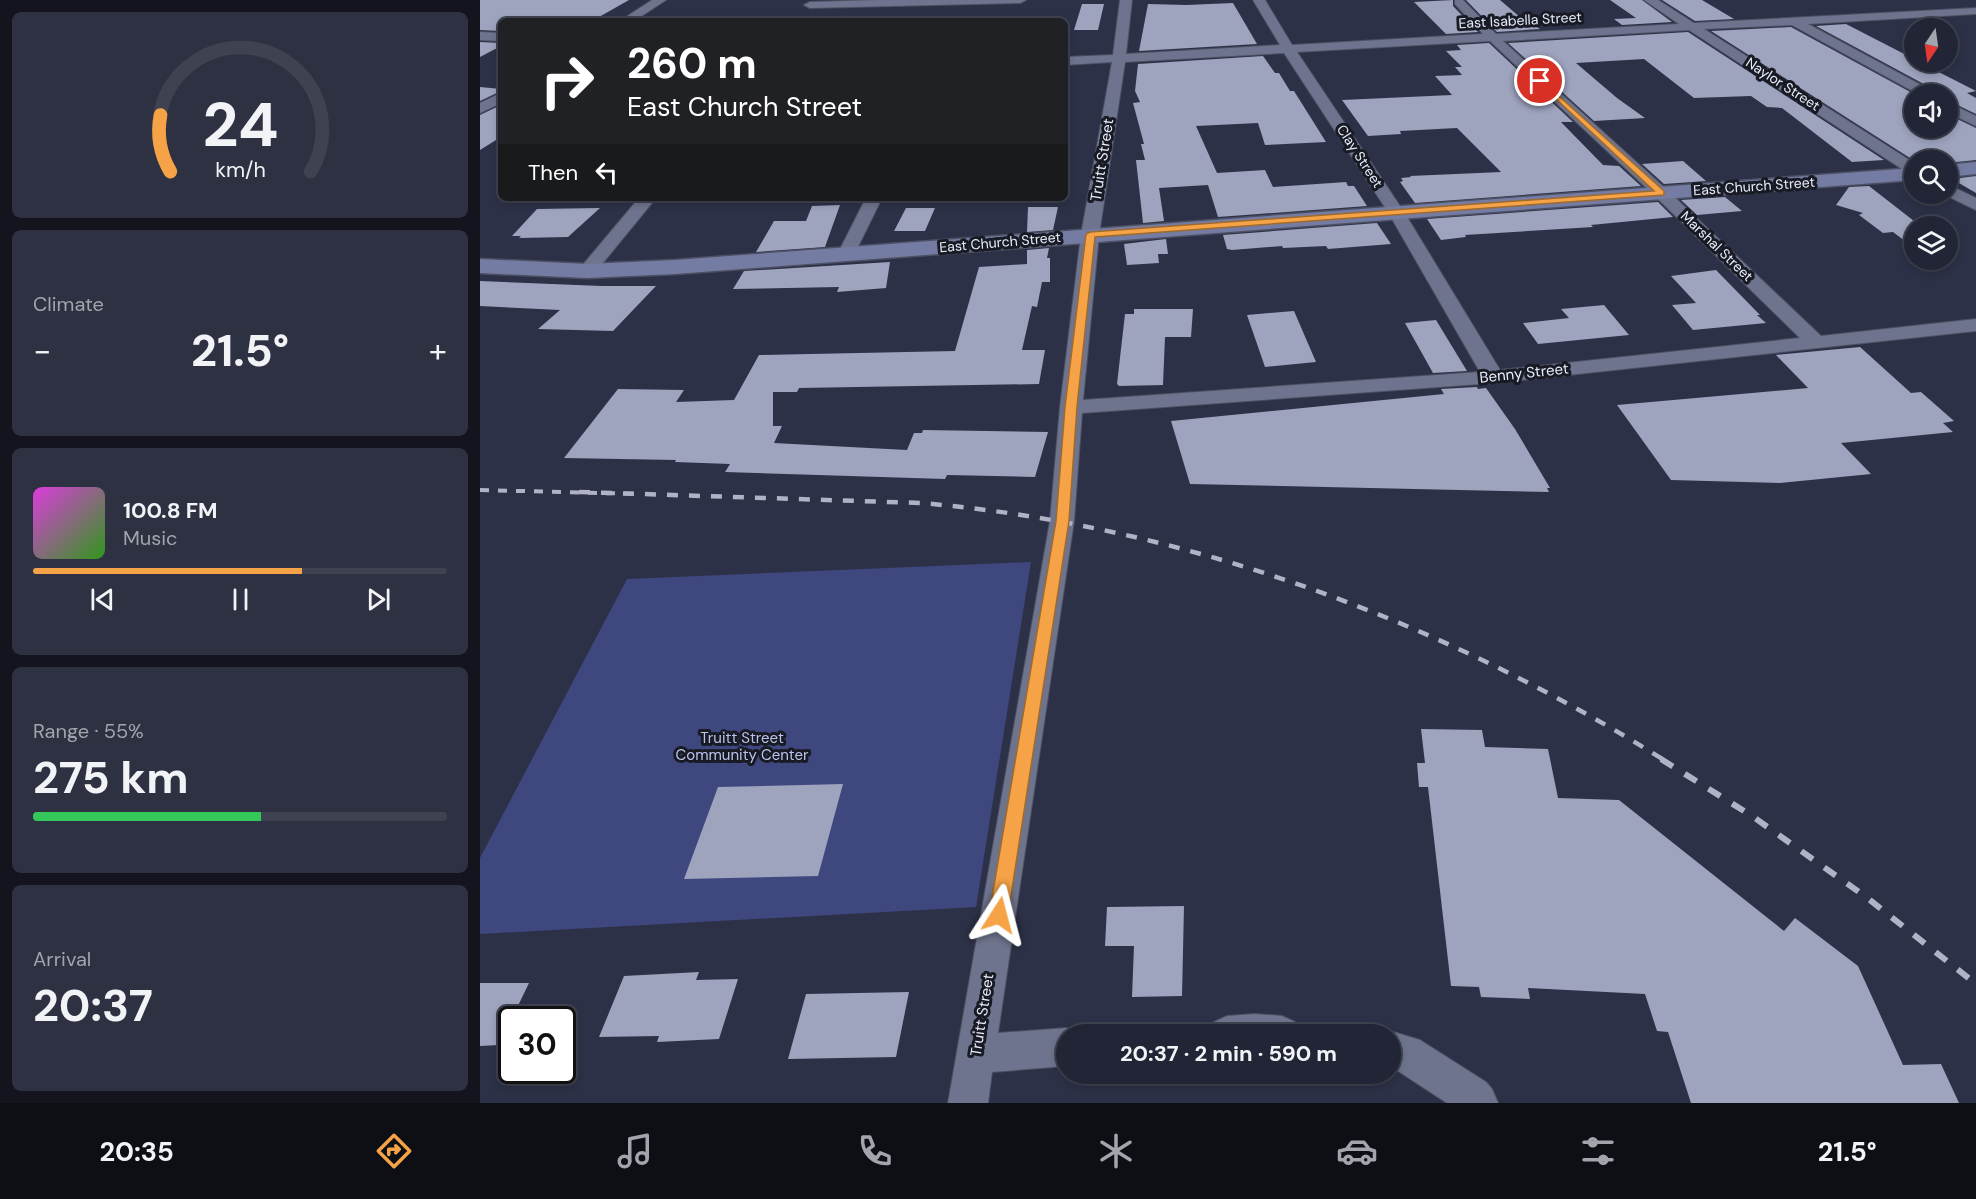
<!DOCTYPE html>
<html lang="en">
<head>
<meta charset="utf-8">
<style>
	body { margin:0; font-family:"DM Sans",sans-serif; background:#2e3141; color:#f1f3f6; height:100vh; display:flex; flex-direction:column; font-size:22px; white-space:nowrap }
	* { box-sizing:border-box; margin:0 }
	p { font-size:20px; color:#a2a5ad }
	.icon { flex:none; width:33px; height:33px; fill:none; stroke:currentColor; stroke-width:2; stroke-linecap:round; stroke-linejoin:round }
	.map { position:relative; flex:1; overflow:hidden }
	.side { display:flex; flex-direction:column; gap:12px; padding:12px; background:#13141d; width:480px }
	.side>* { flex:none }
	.hud { position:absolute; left:18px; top:18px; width:570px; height:183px; border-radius:9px; box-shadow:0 3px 9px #0003,0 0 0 2px #3f4250; background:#202124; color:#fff; overflow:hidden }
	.needle { width:39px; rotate:193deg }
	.buttons { position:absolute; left:1424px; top:18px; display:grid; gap:12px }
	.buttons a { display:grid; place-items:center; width:54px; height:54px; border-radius:50%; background:#222535; box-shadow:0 3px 9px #0003,0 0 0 2px #3f4250; font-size:30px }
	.speed { position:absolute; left:18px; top:1006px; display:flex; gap:12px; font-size:30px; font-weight:700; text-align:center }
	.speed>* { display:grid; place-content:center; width:78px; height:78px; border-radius:50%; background:#222535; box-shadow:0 3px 9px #0003,0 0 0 2px #3f4250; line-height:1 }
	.speed .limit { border:3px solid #111; border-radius:9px; background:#fff; color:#111 }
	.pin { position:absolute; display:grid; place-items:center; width:51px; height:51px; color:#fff; margin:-26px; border:3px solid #fff; border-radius:50%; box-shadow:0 2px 6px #0007 }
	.me { position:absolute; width:66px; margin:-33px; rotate:9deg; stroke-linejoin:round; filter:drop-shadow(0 0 4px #0008) }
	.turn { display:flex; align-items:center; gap:21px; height:126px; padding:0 30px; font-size:27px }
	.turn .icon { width:78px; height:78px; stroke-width:2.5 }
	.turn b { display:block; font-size:42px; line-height:51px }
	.then { display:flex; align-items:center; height:57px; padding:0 30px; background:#0003; gap:12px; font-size:22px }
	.big { font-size:45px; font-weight:700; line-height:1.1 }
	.side .tile { flex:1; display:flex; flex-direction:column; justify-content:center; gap:9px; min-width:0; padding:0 21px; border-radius:9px; background:#2e3141 }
	.side .dial { align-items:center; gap:0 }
	.dial svg { height:156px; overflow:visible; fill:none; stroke:#3f4250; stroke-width:7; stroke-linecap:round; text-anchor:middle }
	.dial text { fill:#f1f3f6; stroke:none }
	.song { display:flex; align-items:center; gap:18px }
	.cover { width:72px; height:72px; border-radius:9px; background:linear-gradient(135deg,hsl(300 70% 55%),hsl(110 70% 35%)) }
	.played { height:6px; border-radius:3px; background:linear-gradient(90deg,#f5a346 65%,#3f4250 65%) }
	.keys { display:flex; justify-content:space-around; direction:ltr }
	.heat { display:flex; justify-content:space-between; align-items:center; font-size:33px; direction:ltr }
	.charge { height:9px; border-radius:4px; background:linear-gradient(90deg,#34c759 55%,#3f4250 0) }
	.trip { position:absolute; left:576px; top:1024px; width:345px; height:60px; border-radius:30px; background:#222535; box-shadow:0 3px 9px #0003,0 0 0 2px #3f4250; font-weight:700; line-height:60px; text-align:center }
	.dock { display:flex; height:96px; justify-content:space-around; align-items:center; background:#0e0f15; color:#a2a5ad }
	.dock .icon { width:42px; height:42px }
	.dock .on { color:#f5a346 }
	.dock b { font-size:27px; color:#f1f3f6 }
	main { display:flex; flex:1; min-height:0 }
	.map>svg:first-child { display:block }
</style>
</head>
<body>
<main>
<section class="side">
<div class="tile dial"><svg viewBox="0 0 100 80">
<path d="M14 69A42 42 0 1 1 86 69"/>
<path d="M14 69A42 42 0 0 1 9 40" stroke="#f5a346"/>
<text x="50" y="56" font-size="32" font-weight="700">24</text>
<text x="50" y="72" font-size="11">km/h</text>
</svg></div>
<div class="tile"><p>Climate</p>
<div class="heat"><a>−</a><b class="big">21.5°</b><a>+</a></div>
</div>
<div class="tile">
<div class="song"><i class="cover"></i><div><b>100.8 FM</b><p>Music</p></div></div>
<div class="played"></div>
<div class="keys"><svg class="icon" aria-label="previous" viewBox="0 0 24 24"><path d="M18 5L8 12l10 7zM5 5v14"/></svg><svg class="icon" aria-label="pause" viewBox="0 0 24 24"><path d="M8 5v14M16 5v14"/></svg><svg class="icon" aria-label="next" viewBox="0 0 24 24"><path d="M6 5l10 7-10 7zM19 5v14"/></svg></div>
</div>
<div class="tile"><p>Range · 55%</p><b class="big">275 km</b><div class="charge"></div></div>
<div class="tile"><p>Arrival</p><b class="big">20:37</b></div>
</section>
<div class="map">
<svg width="1496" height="1103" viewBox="0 0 1496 1103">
	<rect width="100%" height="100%" fill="#2d3147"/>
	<path fill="#3f477f" d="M 551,562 L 496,907 L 0,934 L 0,858 L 147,579 Z"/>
	<path fill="#9ea3be" d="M 0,0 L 149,0 L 112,21 L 21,21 L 21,31 L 0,30 Z
		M 973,0 L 973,6 L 998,32 L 966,34 L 934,2 Z
		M 986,0 L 1020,0 L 1047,23 L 1051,23 L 1060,29 L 1017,32 Z
		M 1130,0 L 1162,0 L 1192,22 L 1142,25 L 1134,19 L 1156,18 Z
		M 1182,0 L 1222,0 L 1254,19 L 1215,21 Z
		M 753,3 L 777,44 L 659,51 L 668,4 L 706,5 Z
		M 602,4 L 624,4 L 618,30 L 594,30 Z
		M 1366,24 L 1434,59 L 1434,62 L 1439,62 L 1496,91 L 1487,93 L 1496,98 L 1496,114 L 1467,100 L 1467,94 L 1455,94 L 1453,89 L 1336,26 Z
		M 1311,27 L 1434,94 L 1434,128 L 1467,128 L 1467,114 L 1496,128 L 1496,160 L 1467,163 L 1467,160 L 1430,158 L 1231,31 Z
		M 1208,32 L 1404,160 L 1372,162 L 1302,108 L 1287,107 L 1271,96 L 1214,98 L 1164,59 L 1096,63 L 1137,98 L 1165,118 L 1114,121 L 1028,43 Z
		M 0,42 L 21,43 L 21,46 L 0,57 Z
		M 1009,43 L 1093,122 L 1081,122 L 1123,165 L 1139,166 L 1161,186 L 935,203 L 920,182 L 923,181 L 921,178 L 931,177 L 930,176 L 1021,172 L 977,128 L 920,131 L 921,134 L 888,136 L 862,100 L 972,95 L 955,76 L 982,75 L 975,67 L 982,67 L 966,51 L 981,50 L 977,45 Z
		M 783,56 L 795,73 L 799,73 L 810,91 L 814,91 L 846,142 L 785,145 L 778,123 L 716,126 L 737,173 L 785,170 L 793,187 L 866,182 L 868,186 L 874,186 L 887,206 L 738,217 L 728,185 L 679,188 L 684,221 L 663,223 L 656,160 L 665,160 L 661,144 L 664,144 L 653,103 L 660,102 L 655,91 L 658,64 Z
		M 0,87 L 21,89 L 21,91 L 0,101 Z
		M 21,105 L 21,137 L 0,150 L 0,115 Z
		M 1203,161 L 1226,181 L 1184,184 L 1162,164 Z
		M 1496,176 L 1496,193 L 1472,179 Z
		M 1389,186 L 1434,221 L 1434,248 L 1413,232 L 1403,233 L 1379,215 L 1383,213 L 1356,205 L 1369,187 Z
		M 1245,197 L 1262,211 L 1217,215 L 1201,200 Z
		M 1178,202 L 1193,217 L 1111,225 L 1113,227 L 985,235 L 986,237 L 961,240 L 947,219 Z
		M 360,205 L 345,247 L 276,252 L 294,221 L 326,221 L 332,206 Z
		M 548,207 L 578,207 L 573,230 L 547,232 Z
		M 120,208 L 88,237 L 39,238 L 41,236 L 32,236 L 57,209 Z
		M 426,208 L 455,208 L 445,231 L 414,231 Z
		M 897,223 L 911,244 L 848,249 L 846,246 L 803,248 L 802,246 L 752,250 L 747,249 L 743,235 Z
		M 686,239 L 688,254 L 678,254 L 679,263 L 647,265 L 644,244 Z
		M 569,248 L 567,258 L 570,258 L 570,282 L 562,282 L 557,307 L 552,306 L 542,350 L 565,350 L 559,384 L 319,388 L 317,392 L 293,392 L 293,426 L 302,426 L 294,443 L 427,450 L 434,433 L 442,433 L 443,430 L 568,432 L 555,477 L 467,475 L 465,479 L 245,472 L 250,464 L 195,462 L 196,460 L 84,458 L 138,389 L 204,390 L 196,402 L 254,400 L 279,355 L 475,351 L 499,267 L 547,264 L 547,250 Z
		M 410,262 L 406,288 L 357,292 L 359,287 L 253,289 L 264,271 Z
		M 1236,270 L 1280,315 L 1277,315 L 1286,323 L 1213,330 L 1192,305 L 1216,303 L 1191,276 Z
		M 0,281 L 122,286 L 176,286 L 133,331 L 58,329 L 80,310 L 0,306 Z
		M 1124,305 L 1149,335 L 1058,344 L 1043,323 L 1089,318 L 1081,309 Z
		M 654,309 L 713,309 L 711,337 L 685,337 L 683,385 L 639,386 L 637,384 L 645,314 L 654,314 Z
		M 814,311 L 836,362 L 785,367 L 767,315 Z
		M 956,320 L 987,371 L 953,373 L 925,323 Z
		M 1380,347 L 1431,393 L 1441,392 L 1474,421 L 1463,423 L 1473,432 L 1361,443 L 1391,474 L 1300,483 L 1191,480 L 1137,405 L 1328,388 L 1296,355 Z
		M 997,387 L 998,389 L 1006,388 L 1035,429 L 1070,488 L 1067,488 L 1069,492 L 710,484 L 691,421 L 964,394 L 961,389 Z
		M 941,729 L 1002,730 L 1005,747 L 1068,749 L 1078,798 L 1139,800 L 1304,931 L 1315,918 L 1378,966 L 1423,1065 L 1461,1064 L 1479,1103 L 1211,1103 L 1188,1032 L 1177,1031 L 1165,994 L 1048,988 L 1050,999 L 1001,997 L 999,987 L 971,986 L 948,787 L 939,787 L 937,763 L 945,763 Z
		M 363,784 L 338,876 L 204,879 L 238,787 Z
		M 704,906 L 702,996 L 652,997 L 654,946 L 625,946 L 627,907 Z
		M 219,972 L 216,980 L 258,979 L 239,1039 L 177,1042 L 179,1036 L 119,1037 L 144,976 Z
		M 0,983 L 49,983 L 19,1045 L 0,1046 Z
		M 429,992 L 416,1057 L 308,1059 L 326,994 Z"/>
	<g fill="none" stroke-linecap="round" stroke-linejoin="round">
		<defs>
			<path id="street" d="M 172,0 L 186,0 L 154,21 L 140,21 Z
				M 397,0 L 546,0 L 540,3 L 330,8 L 324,5 L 330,2 Z
				M 640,0 L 652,0 L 646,54 L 800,45 L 773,0 L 785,0 L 812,45 L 1003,34 L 975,4 L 975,0 L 983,0 L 1016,34 L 1199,24 L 1164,0 L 1178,0 L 1214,23 L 1496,8 L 1496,14 L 1328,24 L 1452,91 L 1453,94 L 1438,94 L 1312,25 L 1224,29 L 1434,163 L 1434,175 L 1428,173 L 1209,30 L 1023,41 L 1187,190 L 1341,336 L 1496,319 L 1496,331 L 1014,383 L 602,413 L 594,521 L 518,1033 L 586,1028 L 600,1035 L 586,1035 L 586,1066 L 512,1072 L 508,1103 L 468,1103 L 570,521 L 580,407 L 601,235 L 632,62 L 585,65 L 585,57 L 633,55 ZM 1010,41 L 1175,196 L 1320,338 L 1020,370 L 924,212 L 817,52 ZM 804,53 L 908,212 L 1000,372 L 603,400 L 619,235 L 645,62 Z
				M 0,32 L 21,33 L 21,41 L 0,40 Z
				M 21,93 L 21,103 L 0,113 L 0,103 Z
				M 1467,102 L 1496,116 L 1496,126 L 1467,112 Z
				M 1467,184 L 1496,198 L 1496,210 L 1463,194 L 1467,194 Z
				M 159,198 L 176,198 L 113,275 L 101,275 L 98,271 L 101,267 Z
				M 386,198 L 402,198 L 372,259 L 360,259 L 357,255 Z
				M 775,1014 L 802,1016 L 815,1022 L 821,1035 L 728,1035 L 734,1022 L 747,1016 Z
				M 910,1031 L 940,1040 L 1006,1082 L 1012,1089 L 1018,1103 L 967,1103 L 918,1071 L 910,1069 L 910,1035 L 900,1035 Z"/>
			<path id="secondary" d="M 1496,162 L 1496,174 L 1467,177 L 1467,165 Z
				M 1434,168 L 1434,180 L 195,274 L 107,278 L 0,273 L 0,259 L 107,264 L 195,260 Z"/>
		</defs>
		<use href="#street" stroke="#4c5062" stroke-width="2"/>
		<use href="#secondary" stroke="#4c5062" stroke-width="3"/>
		<use href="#street" fill="#6e748d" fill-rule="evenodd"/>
		<use href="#secondary" fill="#747ca4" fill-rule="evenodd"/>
		<path stroke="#b0b3c5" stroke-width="4" stroke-dasharray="9 9" stroke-linecap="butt" d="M 0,490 L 161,494"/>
		<path stroke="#b0b3c5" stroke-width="4.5" stroke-dasharray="11 11" stroke-linecap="butt" d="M 99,492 L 441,503 C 703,525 962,621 1184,760"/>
		<path stroke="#b0b3c5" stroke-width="6" stroke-dasharray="14 14" stroke-linecap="butt" d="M 1181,759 L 1272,816 L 1386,897 L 1496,984"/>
	</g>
	<path fill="#f5a346" stroke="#9f6a2e" stroke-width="1.5" d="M 1060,79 L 1184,191 L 1184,195 L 615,237 L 597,407 L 589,521 L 528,915 L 525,921 L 519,924 L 512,921 L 509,915 L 576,521 L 585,407 L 606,234 L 610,232 L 1174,191 L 1058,82 Z"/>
	<g text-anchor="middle" stroke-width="6" stroke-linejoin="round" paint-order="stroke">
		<g font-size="14" fill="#e8ebfa" stroke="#181a24">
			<text transform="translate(1040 20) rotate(-3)" y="5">East Isabella Street</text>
			<text transform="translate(1303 84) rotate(33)" y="5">Naylor Street</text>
			<text transform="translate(880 156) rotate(57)" y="5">Clay Street</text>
			<text transform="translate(1274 186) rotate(-4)" y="5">East Church Street</text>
			<text transform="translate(520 242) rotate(-5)" y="5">East Church Street</text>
			<text transform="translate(1237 246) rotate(44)" y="5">Marshal Street</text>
		</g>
		<g font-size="15" fill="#e8ebfa" stroke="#181a24">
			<text transform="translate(622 160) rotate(-81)" y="5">Truitt Street</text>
			<text transform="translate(1044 373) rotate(-6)" y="5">Benny Street</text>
			<text transform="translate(502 1015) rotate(-81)" y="5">Truitt Street</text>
		</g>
		<g font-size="15" fill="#bbc3ed" stroke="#181a24">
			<text x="262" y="743">Truitt Street<tspan x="262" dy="17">Community Center</tspan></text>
		</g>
	</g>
</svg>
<div class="buttons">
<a><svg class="needle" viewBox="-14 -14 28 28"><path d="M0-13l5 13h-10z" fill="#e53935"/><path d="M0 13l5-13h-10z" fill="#a2a5ad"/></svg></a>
<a><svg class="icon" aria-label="sound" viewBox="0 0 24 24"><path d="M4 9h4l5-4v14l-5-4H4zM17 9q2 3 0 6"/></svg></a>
<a><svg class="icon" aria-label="search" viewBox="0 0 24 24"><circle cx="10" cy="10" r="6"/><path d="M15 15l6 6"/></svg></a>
<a><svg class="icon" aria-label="layers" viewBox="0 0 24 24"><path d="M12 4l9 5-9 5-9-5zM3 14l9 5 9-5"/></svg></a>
</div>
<div class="speed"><div class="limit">30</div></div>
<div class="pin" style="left:1060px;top:81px;background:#d93025"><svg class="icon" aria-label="arrive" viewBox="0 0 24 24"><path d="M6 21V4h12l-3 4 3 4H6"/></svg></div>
<svg class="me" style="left:519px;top:915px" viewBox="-20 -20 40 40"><path d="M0-17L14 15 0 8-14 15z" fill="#f5a346" stroke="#fff" stroke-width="4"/></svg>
<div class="trip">20:37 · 2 min · 590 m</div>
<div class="hud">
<div class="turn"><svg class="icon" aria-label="right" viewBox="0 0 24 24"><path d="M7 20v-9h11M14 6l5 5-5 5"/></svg><div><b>260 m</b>East Church Street</div></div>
<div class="then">Then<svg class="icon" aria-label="left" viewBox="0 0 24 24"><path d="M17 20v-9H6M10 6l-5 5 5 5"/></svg></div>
</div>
</div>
</main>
<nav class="dock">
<b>20:35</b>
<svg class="icon on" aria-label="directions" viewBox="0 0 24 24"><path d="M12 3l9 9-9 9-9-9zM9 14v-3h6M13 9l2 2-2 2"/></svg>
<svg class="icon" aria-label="music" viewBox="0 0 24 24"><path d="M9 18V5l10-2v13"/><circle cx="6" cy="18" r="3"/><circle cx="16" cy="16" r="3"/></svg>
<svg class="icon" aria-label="phone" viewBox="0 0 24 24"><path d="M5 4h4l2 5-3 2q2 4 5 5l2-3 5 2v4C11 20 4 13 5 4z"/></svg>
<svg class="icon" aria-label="climate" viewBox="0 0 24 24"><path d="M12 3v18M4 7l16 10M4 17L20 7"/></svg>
<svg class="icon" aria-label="car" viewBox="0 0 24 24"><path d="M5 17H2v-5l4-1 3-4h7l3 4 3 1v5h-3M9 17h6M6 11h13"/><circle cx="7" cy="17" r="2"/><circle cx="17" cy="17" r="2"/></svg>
<svg class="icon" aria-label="filters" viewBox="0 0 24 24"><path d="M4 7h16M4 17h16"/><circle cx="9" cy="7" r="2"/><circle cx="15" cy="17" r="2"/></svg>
<b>21.5°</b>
</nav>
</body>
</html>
